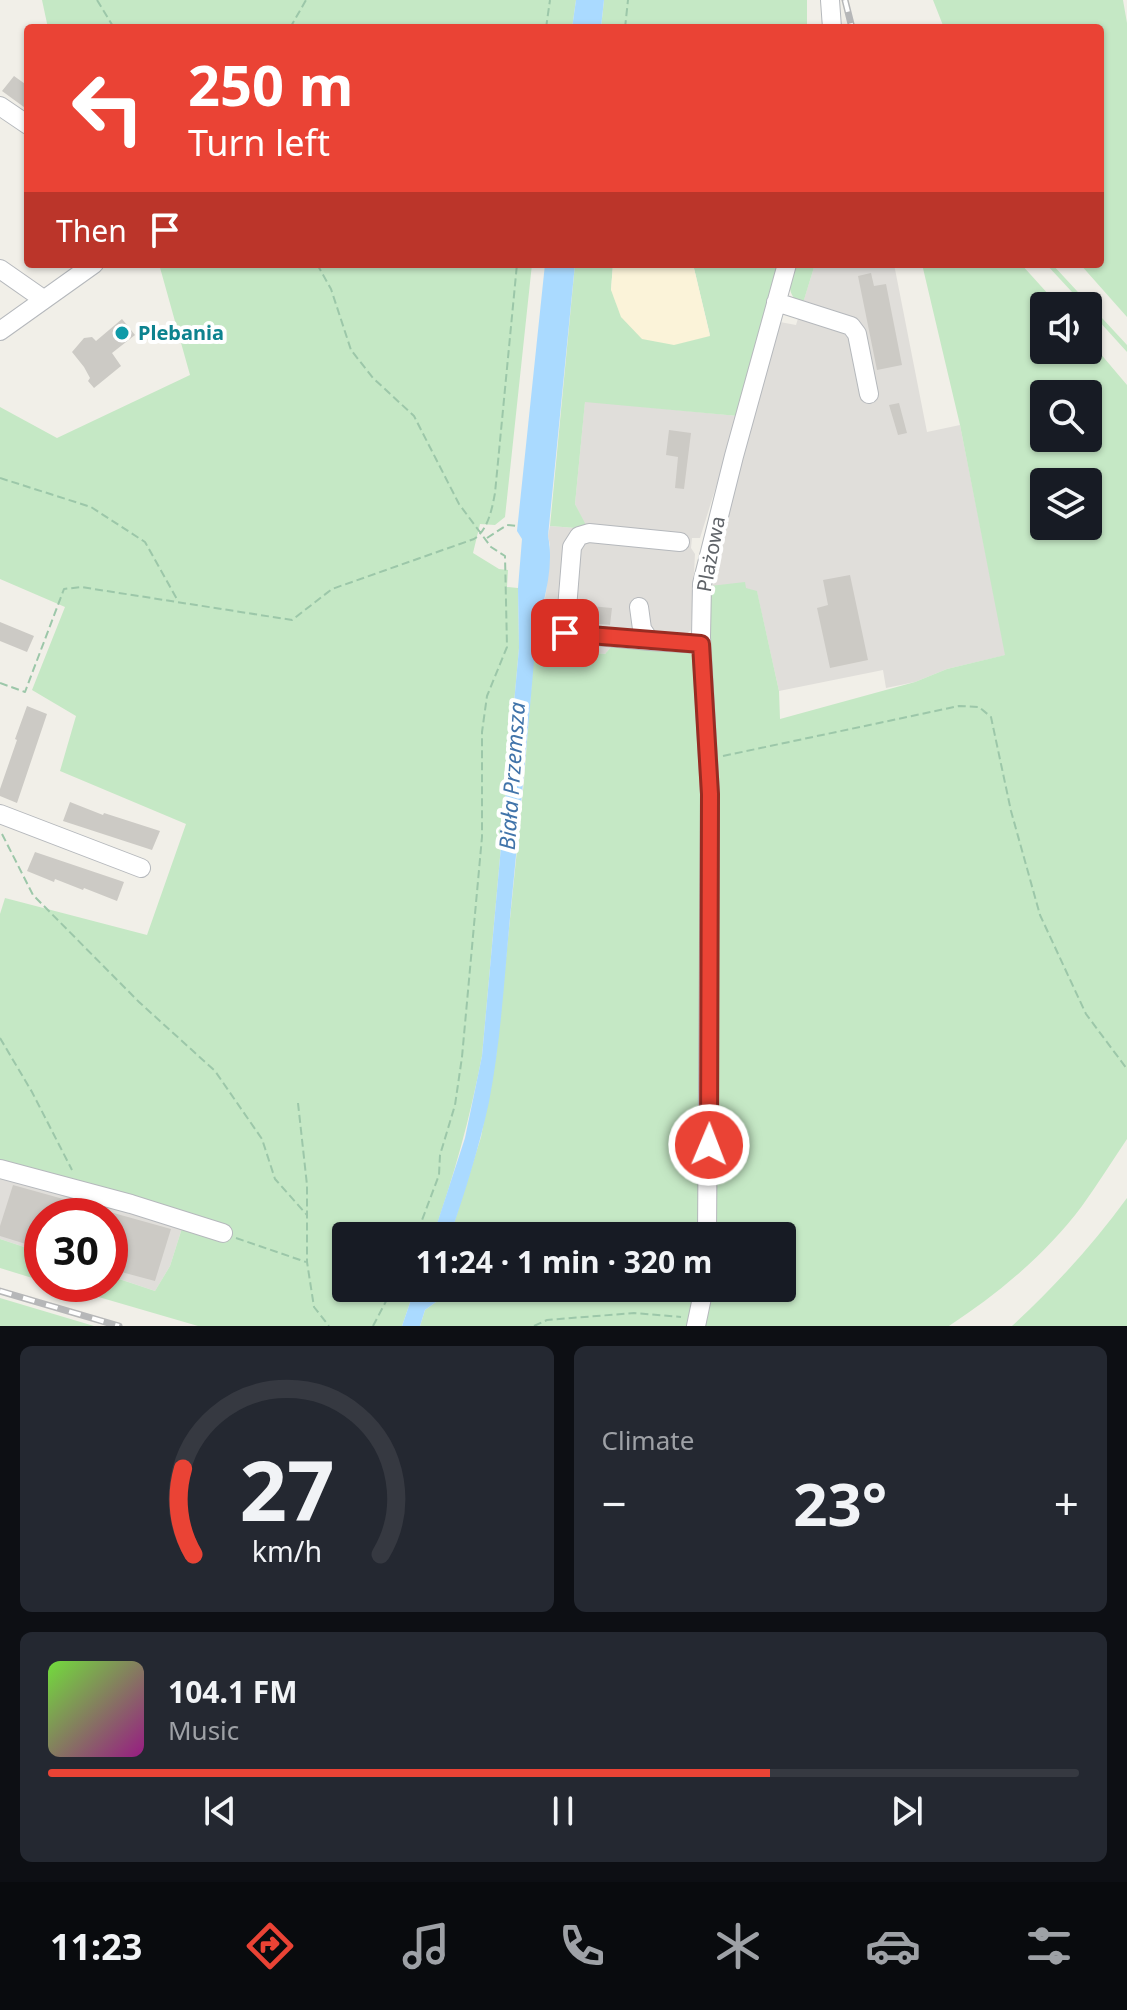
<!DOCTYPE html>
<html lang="en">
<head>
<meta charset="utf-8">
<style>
	body { margin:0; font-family:"Noto Sans",sans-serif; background:#242831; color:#f1f3f6; height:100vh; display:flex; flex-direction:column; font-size:30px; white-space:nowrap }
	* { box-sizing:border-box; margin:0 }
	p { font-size:26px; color:#9ea1a6 }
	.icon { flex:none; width:44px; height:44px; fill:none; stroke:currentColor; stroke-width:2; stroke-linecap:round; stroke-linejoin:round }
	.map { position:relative; height:1326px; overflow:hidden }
	.side { display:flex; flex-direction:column; gap:20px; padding:20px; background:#0d0f14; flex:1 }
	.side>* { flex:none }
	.banner { position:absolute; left:24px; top:24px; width:1080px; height:244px; border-radius:8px; box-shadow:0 2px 6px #0004; background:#ea4335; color:#fff; overflow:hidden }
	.fabs { position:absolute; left:1030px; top:292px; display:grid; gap:16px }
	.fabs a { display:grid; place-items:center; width:72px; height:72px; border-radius:8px; background:#171b24; box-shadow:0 2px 6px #0004; font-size:40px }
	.speed { position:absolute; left:24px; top:1198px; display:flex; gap:16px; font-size:40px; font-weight:700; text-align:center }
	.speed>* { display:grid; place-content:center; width:104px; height:104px; border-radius:50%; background:#171b24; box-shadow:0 2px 6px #0004; line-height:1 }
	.speed .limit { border:12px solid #d22; background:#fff; color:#111 }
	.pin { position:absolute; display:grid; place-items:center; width:68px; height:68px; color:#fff; margin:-34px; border-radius:16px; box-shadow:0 4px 12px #0006 }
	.me { position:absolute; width:88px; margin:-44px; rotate:1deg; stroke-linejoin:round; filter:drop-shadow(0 0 6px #0008) }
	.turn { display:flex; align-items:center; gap:28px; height:168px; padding:0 32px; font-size:36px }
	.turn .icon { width:104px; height:104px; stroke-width:2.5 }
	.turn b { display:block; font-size:56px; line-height:68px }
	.then { display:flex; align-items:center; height:76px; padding:0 32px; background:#0003; gap:16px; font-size:30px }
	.big { font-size:60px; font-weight:700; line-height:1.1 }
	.side .widget { flex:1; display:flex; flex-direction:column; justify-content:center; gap:12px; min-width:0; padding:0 28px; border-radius:12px; background:#242831 }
	.side .dial { align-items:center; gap:0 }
	.dial svg { height:208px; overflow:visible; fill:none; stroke:#363941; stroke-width:7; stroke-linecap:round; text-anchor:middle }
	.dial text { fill:#f1f3f6; stroke:none }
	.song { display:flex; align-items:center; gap:24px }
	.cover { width:96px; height:96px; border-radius:12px; background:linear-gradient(135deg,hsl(100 70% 55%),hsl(310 70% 35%)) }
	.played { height:8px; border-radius:4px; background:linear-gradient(90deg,#ea4335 70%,#363941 70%) }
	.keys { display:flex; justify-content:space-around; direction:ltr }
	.heat { display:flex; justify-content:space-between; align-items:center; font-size:44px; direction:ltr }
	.side .tiles { flex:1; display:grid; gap:20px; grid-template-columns:1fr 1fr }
	.widget:last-child { grid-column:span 2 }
	.trip { position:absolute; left:332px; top:1222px; width:464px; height:80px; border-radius:8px; background:#171b24; box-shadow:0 2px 6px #0004; font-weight:700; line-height:80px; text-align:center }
	.tabs { display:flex; height:128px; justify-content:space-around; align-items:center; background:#090b0e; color:#9ea1a6 }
	.tabs .icon { width:56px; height:56px }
	.tabs .selected { color:#ea4335 }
	.tabs b { font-size:36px; color:#f1f3f6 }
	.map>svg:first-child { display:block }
</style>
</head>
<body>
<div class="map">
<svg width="1127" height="1326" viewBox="0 0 1127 1326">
	<rect width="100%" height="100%" fill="#f1efe8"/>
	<path fill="#e0deda" d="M 815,264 L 894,264 L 927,432 L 960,425 L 1006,655 L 947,669 L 915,682 L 886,688 L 883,670 L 779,691 L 757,592 L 710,586 L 716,543 L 780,322 L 796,325 Z
		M 585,401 L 738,416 L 700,538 L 692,538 L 691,548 L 695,554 L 691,630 L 682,638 L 682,653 L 611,647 L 605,654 L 556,650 L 559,613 L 542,611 L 546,593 L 550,545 L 548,536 L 550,526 L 587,529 L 575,504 Z
		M 0,1173 L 183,1225 L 170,1266 L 155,1291 L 110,1276 L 110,1216 L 42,1216 L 42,1253 L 0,1239 Z"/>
	<path fill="#c5e8c5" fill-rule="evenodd" d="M 42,0 L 576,0 L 572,28 L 48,28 Z
		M 604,0 L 807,0 L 807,28 L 601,28 Z
		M 933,0 L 1123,0 L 1127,23 L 1127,317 L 1080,264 L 1100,264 L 1100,28 L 944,28 Z
		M 159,264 L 532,264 L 505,517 L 495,525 L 480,524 L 473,553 L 499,569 L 508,570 L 507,587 L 518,588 L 519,648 L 482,1056 C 470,1118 454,1176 433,1236 L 346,1236 L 346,1288 L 415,1288 L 402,1326 L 198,1326 L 54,1284 L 110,1284 L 110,1276 L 155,1291 L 170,1266 L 183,1225 L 0,1173 L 0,914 L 5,898 L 147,935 L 186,824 L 60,771 L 76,716 L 32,690 L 65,607 L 0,579 L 0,407 L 57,438 L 190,375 Z
		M 575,264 L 613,264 L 611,290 L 710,335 L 693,264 L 781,264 L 738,416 L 585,402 L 575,504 L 588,529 L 550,526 Z
		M 795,264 L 815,264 L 803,303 C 784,297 790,279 795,264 Z
		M 922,264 L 1021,264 L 1059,306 L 1044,306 L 1044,350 L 1088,350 L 1088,339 L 1127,385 L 1127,1139 C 1112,1161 1098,1184 1082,1206 C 1046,1254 999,1293 949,1326 L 420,1326 L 425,1310 L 436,1302 L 438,1288 L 782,1288 L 782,1236 L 450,1236 L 481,1137 L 496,1056 L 524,781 L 535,640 L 542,611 L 559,613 L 556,650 L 605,654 L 611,647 L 690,653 L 697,661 L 716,766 C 717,706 706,647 710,586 L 745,582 L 746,588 L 757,591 L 779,691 L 780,719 L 915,682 L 947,669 L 1005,655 L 960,425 ZM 1044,394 L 1088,394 L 1088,438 L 1044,438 ZM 1044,482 L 1088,482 L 1088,526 L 1044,526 Z
		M 1046,264 L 1052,264 L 1127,345 L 1127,352 L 1088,309 L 1088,306 L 1085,306 Z
		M 1127,1198 L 1127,1326 L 1012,1326 C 1055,1286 1093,1245 1127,1198 Z
		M 0,1239 L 42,1253 L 42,1281 L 0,1268 Z
		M 0,1298 L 94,1326 L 0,1326 Z"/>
	<path fill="#fbf3d9" d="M 613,264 L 693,264 L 710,336 L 674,345 L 642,339 L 621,317 L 611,290 Z"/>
	<path fill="#aadaff" d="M 576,0 L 604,0 L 601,28 L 572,28 Z
		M 545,264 L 575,264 L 548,536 C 556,574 538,612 535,650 C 528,732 520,815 512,897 C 505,965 502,1035 489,1102 C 479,1148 465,1192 450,1236 L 433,1236 L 465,1138 L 482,1056 L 519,648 L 518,588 L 522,539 L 517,531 Z
		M 415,1288 L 438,1288 L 436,1302 L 425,1310 L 420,1326 L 402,1326 Z"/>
	<path fill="#cccac5" d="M 14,76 L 28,86 L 28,110 L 2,91 Z
		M 871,273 L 874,286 L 886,284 L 902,365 L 877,370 L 858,276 Z
		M 122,319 L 135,335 L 112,353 L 121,366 L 94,388 L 88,381 L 90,378 L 84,367 L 72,352 L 84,338 L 92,337 L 96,341 Z
		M 899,403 L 907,433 L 898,435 L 889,405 Z
		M 669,430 L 691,433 L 684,489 L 675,488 L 678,457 L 666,455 Z
		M 850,575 L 868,660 L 830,668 L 817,608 L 828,605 L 823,580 Z
		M 579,605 L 612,608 L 610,625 L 578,622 Z
		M 0,622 L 34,636 L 27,652 L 0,641 Z
		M 27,706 L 47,714 L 17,803 L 0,796 L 0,789 L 17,740 L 15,739 Z
		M 70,802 L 103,815 L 104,813 L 160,831 L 152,850 L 63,821 Z
		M 35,852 L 124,882 L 117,901 L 84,888 L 83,890 L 55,879 L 54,882 L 27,871 Z
		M 13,1185 L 171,1229 L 155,1281 L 110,1269 L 110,1216 L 42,1216 L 42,1249 L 0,1236 L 0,1226 Z"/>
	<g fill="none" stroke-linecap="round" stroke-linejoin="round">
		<defs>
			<path id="minor" d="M 830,0 L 832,28
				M 0,106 L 28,125
				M 0,269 L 43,299
				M 776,302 L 851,326 L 857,334 L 869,394
				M 0,331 L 94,264
				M 639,607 L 642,629 L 650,641 L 701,644
				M 650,641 L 565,633 L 572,547 L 579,536 L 589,533 L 680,542
				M 0,814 L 141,868
				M 0,1169 L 131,1204 L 223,1233
				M 707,1236 L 710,794 L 701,637 L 702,584 L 734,456 L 787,264
				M 696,1326 L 704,1288"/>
		</defs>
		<use href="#minor" stroke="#b5b8bc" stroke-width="20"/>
		<path stroke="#9cc7a9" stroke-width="2" stroke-dasharray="8 4" stroke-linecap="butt" d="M 97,0 L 114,28
			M 290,28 L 306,0
			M 546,28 L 550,0
			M 625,28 L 628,0
			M 317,264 L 331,289 L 351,350 L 373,378 L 414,416 L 459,504 L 491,547 L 505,556 L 507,647 L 487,696 L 482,732 L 482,837 L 462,1057 L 455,1105 L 440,1155 L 439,1175 L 416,1236
			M 0,478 L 91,507 L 145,542 L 178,601
			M 487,538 L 507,525 L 517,526
			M 0,683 L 25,692 L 64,589 L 81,587 L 292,620 L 332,589 L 474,539 C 488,530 492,509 495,493 L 517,264
			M 723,756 L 959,706 L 979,707 L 991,717 L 1011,811 L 1040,915 L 1086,1014 L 1127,1069
			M 2,834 L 33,895 L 139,1002 L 215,1071 L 262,1139 L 275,1179 L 307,1215
			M 0,1038 L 32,1092 L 72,1170
			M 298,1103 L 307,1185 L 307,1262 L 314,1307 L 329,1326
			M 236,1238 L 306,1262
			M 373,1326 L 393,1288
			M 534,1326 L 547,1320 L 634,1313 L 681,1317"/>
		<use href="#minor" stroke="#fff" stroke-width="18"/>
		<defs>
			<path id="rail" d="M 845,0 L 852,28
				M 0,1291 L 119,1326"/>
		</defs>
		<use href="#rail" stroke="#b6b7b8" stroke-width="7"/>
		<use href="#rail" stroke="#fff" stroke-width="4" stroke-dasharray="12" stroke-linecap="butt"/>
	</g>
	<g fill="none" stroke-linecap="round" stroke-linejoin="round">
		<defs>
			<path id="route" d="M 565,633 L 701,644 L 710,794 L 709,1145"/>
		</defs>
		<use href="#route" stroke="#982c22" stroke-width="20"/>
		<use href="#route" stroke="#ea4335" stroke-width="14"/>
	</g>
	<circle fill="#0f9aa8" stroke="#fff" stroke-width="3" cx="122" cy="333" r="8"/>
	<g text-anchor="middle" stroke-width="8" stroke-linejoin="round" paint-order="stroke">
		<g font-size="20" font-weight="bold" fill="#0d838f" stroke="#fff" text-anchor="start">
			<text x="138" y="340">Plebania</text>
		</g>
		<g font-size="20" fill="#5f6368" stroke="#fff">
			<text transform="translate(711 554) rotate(-79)" y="7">Plażowa</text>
		</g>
		<g font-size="22" font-style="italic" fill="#4174aa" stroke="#fff">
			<text transform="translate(512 776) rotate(-86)" y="8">Biała Przemsza</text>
		</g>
	</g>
</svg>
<div class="fabs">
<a><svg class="icon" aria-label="sound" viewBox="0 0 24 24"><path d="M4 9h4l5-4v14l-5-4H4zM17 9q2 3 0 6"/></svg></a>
<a><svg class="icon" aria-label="search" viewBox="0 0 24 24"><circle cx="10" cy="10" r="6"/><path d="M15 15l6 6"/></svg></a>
<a><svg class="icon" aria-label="layers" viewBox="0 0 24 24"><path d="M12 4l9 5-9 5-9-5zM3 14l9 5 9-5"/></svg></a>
</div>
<div class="speed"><div class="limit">30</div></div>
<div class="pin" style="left:565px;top:633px;background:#d93025"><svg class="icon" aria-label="arrive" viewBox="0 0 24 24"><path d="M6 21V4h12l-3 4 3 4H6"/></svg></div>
<svg class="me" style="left:709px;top:1145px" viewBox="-20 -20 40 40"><circle r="17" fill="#ea4335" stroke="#fff" stroke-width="3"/><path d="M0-11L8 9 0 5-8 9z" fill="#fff"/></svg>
<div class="trip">11:24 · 1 min · 320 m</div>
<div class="banner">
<div class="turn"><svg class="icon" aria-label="left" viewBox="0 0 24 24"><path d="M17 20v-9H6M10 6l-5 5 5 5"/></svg><div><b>250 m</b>Turn left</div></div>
<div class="then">Then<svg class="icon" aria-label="arrive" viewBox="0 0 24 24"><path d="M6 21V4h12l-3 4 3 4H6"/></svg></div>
</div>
</div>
<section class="side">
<div class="tiles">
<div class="widget dial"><svg viewBox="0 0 100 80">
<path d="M14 69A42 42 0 1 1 86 69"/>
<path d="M14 69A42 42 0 0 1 10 36" stroke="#ea4335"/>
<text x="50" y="56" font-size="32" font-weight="700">27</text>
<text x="50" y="72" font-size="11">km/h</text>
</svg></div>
<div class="widget"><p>Climate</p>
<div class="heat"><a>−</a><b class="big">23°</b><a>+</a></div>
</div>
<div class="widget">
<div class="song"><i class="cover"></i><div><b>104.1 FM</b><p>Music</p></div></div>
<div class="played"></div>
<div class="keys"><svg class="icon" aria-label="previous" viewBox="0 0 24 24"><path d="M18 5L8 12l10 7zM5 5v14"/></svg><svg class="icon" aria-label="pause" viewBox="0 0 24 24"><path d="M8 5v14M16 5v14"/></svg><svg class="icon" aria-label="next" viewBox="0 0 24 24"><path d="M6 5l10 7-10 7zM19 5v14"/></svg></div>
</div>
</div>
</section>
<nav class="tabs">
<b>11:23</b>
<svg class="icon selected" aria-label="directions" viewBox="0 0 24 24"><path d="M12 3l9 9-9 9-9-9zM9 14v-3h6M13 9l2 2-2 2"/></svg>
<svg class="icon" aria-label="music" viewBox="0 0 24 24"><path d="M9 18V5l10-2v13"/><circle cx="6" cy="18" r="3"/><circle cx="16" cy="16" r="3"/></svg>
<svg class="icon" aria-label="phone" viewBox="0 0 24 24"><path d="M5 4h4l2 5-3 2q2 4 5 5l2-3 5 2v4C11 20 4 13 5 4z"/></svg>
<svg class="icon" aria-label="climate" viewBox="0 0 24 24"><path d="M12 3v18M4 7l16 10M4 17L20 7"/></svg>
<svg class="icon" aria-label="car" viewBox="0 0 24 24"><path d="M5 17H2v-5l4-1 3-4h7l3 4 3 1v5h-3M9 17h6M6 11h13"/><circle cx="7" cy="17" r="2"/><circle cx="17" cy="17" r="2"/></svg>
<svg class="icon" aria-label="filters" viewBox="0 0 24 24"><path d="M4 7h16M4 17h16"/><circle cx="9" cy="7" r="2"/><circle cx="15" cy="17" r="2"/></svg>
</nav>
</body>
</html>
